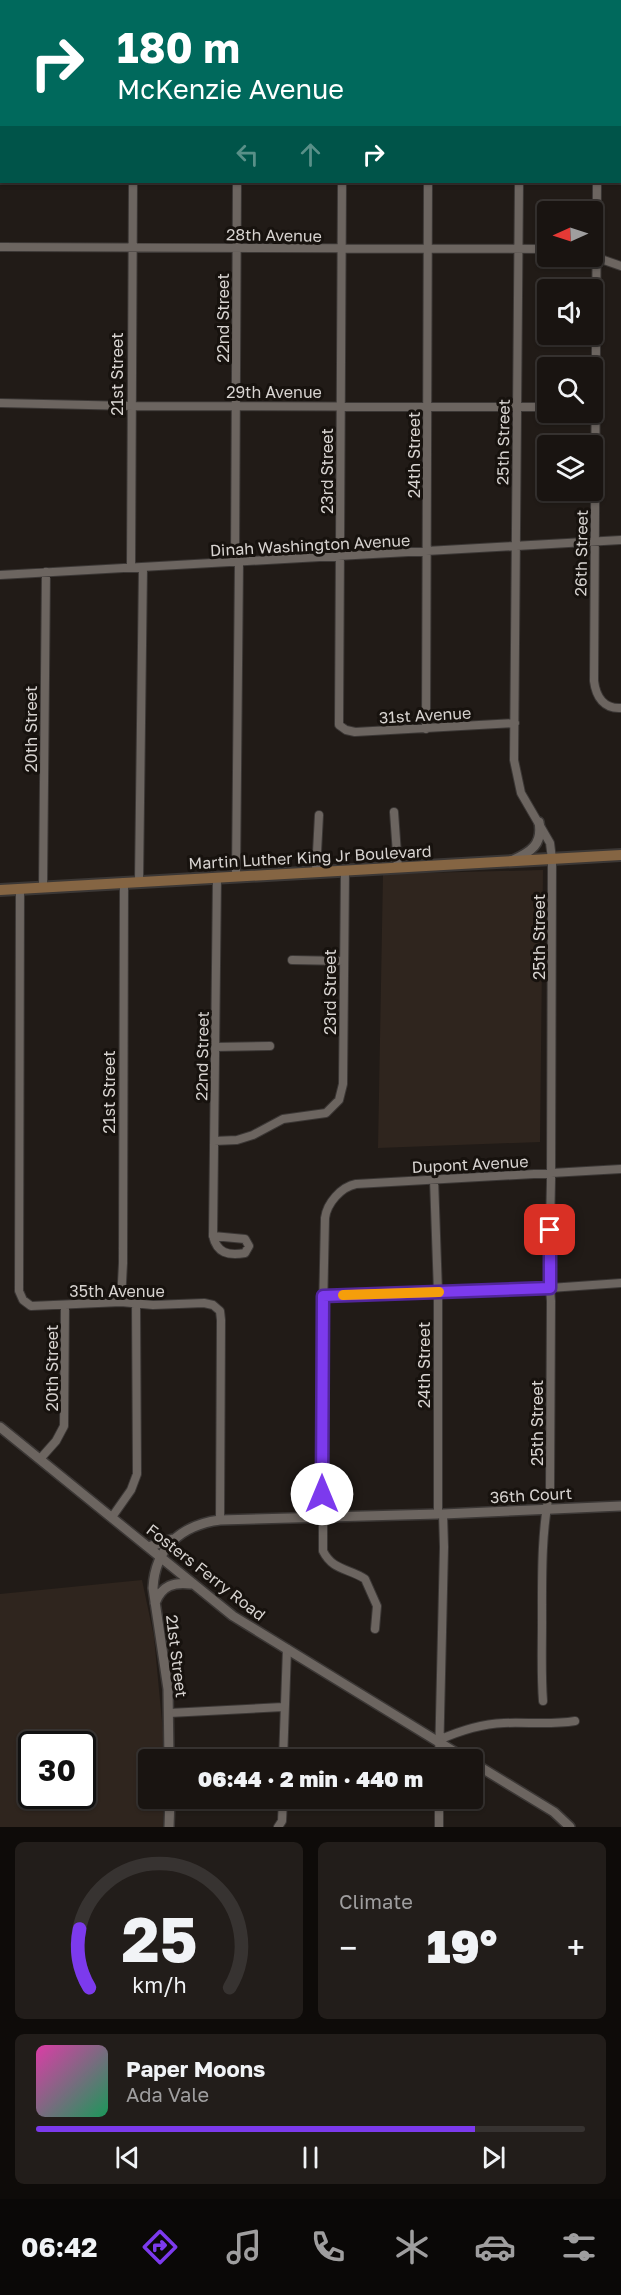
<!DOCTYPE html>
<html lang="en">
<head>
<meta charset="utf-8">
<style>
	body { margin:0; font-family:"Golos Text",sans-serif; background:#221d1a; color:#f1f3f6; height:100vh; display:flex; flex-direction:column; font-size:22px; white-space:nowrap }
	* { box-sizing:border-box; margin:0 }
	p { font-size:20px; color:#9f9e9f }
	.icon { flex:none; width:33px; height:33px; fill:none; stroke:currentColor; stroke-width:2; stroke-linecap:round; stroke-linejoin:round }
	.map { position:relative; height:1827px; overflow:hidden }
	.panel { display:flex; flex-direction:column; gap:15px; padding:15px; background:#0e0b09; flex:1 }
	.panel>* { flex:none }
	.top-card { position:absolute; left:0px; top:0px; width:621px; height:183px; box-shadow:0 2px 4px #0004,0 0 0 2px #373331; background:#00695c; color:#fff; overflow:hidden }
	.needle { width:39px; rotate:267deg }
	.fabs { position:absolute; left:537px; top:201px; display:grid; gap:12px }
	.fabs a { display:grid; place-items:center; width:66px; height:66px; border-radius:6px; background:#191411; box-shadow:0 2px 4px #0004,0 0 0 2px #373331; font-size:30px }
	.speed { position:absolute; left:18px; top:1731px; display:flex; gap:12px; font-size:30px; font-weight:700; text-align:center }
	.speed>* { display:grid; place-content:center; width:78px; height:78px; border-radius:50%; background:#191411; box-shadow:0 2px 4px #0004,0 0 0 2px #373331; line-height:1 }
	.speed .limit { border:3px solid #111; border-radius:9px; background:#fff; color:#111 }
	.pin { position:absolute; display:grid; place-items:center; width:51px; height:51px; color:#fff; margin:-26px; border-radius:12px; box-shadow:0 3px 9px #0006 }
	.me { position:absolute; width:66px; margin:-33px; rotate:0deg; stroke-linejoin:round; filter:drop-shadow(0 0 4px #0008) }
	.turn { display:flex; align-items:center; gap:21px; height:126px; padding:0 18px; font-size:27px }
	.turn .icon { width:78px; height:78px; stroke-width:2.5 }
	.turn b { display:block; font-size:42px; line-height:51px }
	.lanes { display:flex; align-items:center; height:57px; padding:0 18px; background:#0003; justify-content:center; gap:30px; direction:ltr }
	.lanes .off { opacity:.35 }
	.big { font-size:45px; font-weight:800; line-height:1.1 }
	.panel .card { flex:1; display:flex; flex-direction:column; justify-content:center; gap:9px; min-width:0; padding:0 21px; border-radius:9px; background:#221d1a }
	.panel .dial { align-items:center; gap:0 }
	.dial svg { height:156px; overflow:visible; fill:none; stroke:#373331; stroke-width:7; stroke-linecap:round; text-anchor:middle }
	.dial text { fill:#f1f3f6; stroke:none }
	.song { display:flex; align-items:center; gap:18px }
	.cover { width:72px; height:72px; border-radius:9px; background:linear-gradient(135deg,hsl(320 70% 55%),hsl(150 70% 35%)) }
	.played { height:6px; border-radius:3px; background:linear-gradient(90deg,#7c3aed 80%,#373331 80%) }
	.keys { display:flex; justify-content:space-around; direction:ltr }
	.heat { display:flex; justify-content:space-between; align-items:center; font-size:33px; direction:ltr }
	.panel .tiles { flex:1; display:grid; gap:15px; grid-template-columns:1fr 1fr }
	.card:last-child { grid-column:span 2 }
	.trip { position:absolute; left:138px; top:1749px; width:345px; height:60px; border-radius:6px; background:#191411; box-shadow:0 2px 4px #0004,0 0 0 2px #373331; font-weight:800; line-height:60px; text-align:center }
	.menu { display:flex; height:96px; justify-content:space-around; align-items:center; background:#0a0807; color:#9f9e9f }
	.menu .icon { width:42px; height:42px }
	.menu .current { color:#7c3aed }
	.menu b { font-size:27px; color:#f1f3f6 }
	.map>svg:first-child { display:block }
</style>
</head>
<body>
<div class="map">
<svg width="621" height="1827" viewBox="0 0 621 1827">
	<rect width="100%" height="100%" fill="#211b17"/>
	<path fill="#2f251e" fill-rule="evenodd" d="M 543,870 L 540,1142 L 378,1148 L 383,874 Z
		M 142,1580 L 154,1637 L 163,1732 L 163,1759 L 148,1760 L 148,1798 L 163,1799 L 163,1827 L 0,1827 L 0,1594 ZM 32,1744 L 82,1744 L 82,1796 L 32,1796 Z"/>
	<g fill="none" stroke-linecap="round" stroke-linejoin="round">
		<defs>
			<path id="minor" d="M 411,0 L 411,2
				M 512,0 L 512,2
				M 135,2 L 135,0
				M 238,2 L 238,0
				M 349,2 L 349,0
				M 615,2 L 615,0
				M 0,90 L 2,90
				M 342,182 L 339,725 L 346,730 L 355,732 L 515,723
				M 519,182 L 514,760 L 521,793 L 550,843 L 552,859 L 551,1180 L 549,1276 L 551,1301 L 550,1489 C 541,1533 542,1578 542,1623 C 542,1649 541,1675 543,1701
				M 597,182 L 594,681 C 596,697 604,709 621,708
				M 0,247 L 548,249
				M 598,258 L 621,266
				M 0,403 L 132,406 L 548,407
				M 235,562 L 237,182
				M 131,567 L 133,182
				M 0,575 L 621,540
				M 426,729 L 428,182
				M 394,812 L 398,868
				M 316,871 L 319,815
				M 236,876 L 239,562
				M 139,881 L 143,567
				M 43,887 L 46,572
				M 20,888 L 19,1291 L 23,1300 L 31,1306 L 121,1302 L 153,1305 L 204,1303 L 213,1305 L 220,1311 L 221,1320 L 220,1520
				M 292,960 L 344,961
				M 215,1047 L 270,1046
				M 214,1141 L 237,1140 L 253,1135 L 283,1119 L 326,1113 L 339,1100 L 343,1084 L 345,870
				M 434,1179 L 438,1292 L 438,1514 L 443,1514 L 444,1547 L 439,1760
				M 213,1236 L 217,877
				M 213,1236 L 245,1239 L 249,1246 L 245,1253 C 228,1256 217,1253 213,1236 Z
				M 323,1296 L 550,1288 L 621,1283
				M 121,1302 L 123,1263 L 124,882
				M 40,1459 L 56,1441 L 64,1426 L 65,1305
				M 112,1517 L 131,1490 L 137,1474 L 136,1303
				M 375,1629 L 377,1606 L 365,1579 C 349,1568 333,1571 323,1551 L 323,1311 L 325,1218 C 327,1203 341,1187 356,1184 L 621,1169
				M 169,1713 L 283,1707
				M 439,1740 C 459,1731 482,1724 504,1723 C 528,1722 551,1725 575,1721
				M 283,1760 L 287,1649
				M 278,1827 L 282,1821 L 283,1798
				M 439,1827 L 439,1798"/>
			<path id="tertiary" d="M 513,860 C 531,852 543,844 539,822
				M 0,1427 L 233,1616 L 468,1760
				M 443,1514 L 621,1506
				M 148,1547 L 173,1539
				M 155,1603 C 162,1585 174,1582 191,1584
				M 169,1760 L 168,1689 L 153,1588 C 155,1548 181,1525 220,1520 L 438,1514
				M 472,1762 L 554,1812 L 570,1827
				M 169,1827 L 170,1798"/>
			<path id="secondary" d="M 0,890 L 621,855"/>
		</defs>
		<use href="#minor" stroke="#3b3735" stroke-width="10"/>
		<use href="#tertiary" stroke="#3b3735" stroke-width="12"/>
		<use href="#secondary" stroke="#3b3735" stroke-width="14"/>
		<use href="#minor" stroke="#6c6560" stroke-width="8"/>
		<use href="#tertiary" stroke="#6c6560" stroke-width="9"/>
		<use href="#secondary" stroke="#856543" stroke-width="10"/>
	</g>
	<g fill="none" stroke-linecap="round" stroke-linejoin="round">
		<defs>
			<path id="route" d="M 322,1494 L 323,1296 L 550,1288 L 550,1230"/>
		</defs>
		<use href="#route" stroke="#51269a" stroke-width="15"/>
		<use href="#route" stroke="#7c3aed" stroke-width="10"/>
		<path stroke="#f59e0b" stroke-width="10" d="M 343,1295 L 439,1292"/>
	</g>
	<g text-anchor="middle" stroke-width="6" stroke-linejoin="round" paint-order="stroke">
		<g font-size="16" fill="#d7d3d0" stroke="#17120e">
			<text transform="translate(274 235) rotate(1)" y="6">28th Avenue</text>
			<text transform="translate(223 318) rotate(-90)" y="6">22nd Street</text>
			<text transform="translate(117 374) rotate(-90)" y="6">21st Street</text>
			<text x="274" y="398">29th Avenue</text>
			<text transform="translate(503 442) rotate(-89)" y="6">25th Street</text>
			<text transform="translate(414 455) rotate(-90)" y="6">24th Street</text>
			<text transform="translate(327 471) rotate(-90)" y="6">23rd Street</text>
			<text transform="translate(310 545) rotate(-3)" y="6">Dinah Washington Avenue</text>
			<text transform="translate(581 553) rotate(-89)" y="6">26th Street</text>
			<text transform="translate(425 715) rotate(-3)" y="6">31st Avenue</text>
			<text transform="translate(31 729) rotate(-90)" y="6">20th Street</text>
			<text transform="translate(310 857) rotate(-3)" y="6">Martin Luther King Jr Boulevard</text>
			<text transform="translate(539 937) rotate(-90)" y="6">25th Street</text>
			<text transform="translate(330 992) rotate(-90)" y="6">23rd Street</text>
			<text transform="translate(202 1056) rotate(-89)" y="6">22nd Street</text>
			<text transform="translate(109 1092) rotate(-90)" y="6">21st Street</text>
			<text transform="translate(470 1164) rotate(-3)" y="6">Dupont Avenue</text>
			<text x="117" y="1297">35th Avenue</text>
			<text transform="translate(424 1365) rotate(-90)" y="6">24th Street</text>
			<text transform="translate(52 1368) rotate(-90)" y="6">20th Street</text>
			<text transform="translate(537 1423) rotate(-90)" y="6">25th Street</text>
			<text transform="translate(531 1495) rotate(-3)" y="6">36th Court</text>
			<text transform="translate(206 1572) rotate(38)" y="6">Fosters Ferry Road</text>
			<text transform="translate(177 1656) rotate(83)" y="6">21st Street</text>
		</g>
	</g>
</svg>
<div class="fabs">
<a><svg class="needle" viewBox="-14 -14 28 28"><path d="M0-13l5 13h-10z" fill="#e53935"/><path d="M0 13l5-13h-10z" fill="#9f9e9f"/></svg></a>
<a><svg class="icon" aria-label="sound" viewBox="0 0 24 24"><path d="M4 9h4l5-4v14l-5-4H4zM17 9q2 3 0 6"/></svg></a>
<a><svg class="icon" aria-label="search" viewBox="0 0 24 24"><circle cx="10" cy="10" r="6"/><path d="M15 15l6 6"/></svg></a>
<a><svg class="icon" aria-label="layers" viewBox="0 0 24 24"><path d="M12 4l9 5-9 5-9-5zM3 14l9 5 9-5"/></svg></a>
</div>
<div class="speed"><div class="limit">30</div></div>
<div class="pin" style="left:550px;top:1230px;background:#d93025"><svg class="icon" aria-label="arrive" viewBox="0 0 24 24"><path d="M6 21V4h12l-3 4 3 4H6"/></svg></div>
<svg class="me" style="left:322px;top:1494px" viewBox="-20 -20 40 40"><circle r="19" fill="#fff"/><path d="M0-13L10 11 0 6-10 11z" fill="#7c3aed"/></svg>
<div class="trip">06:44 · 2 min · 440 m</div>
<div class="top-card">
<div class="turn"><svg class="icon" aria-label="right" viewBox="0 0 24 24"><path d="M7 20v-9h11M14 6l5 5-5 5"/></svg><div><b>180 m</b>McKenzie Avenue</div></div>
<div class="lanes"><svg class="icon off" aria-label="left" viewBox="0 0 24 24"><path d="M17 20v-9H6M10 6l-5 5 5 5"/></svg><svg class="icon off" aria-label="ahead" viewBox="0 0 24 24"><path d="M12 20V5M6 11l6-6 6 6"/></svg><svg class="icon" aria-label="right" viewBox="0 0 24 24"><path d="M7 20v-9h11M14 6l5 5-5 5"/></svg></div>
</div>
</div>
<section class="panel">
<div class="tiles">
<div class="card dial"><svg viewBox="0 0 100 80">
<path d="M14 69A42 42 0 1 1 86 69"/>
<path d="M14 69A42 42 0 0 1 9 39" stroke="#7c3aed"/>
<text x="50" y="56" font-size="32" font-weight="700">25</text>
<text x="50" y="72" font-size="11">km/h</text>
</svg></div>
<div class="card"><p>Climate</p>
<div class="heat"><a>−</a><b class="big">19°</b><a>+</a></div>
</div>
<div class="card">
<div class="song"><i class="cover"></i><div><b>Paper Moons</b><p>Ada Vale</p></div></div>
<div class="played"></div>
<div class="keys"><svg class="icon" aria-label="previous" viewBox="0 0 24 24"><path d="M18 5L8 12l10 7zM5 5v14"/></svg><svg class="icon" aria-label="pause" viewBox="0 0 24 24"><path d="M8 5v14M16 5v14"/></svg><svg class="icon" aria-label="next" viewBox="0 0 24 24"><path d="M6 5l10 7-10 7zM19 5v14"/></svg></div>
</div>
</div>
</section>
<nav class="menu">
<b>06:42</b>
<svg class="icon current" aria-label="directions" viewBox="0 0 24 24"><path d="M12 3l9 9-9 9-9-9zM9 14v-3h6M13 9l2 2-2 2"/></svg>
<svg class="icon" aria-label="music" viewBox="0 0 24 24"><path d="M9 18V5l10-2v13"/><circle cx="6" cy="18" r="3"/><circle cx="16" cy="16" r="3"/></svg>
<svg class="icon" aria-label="phone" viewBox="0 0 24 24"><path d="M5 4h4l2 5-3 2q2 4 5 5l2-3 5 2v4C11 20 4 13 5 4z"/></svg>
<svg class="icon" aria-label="climate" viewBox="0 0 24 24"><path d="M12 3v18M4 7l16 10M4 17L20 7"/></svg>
<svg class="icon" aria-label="car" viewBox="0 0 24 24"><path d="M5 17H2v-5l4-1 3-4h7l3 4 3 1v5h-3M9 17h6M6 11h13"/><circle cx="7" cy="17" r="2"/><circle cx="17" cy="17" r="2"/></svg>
<svg class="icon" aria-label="filters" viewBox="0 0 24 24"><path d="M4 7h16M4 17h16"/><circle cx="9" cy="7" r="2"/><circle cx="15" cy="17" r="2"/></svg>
</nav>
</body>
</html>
